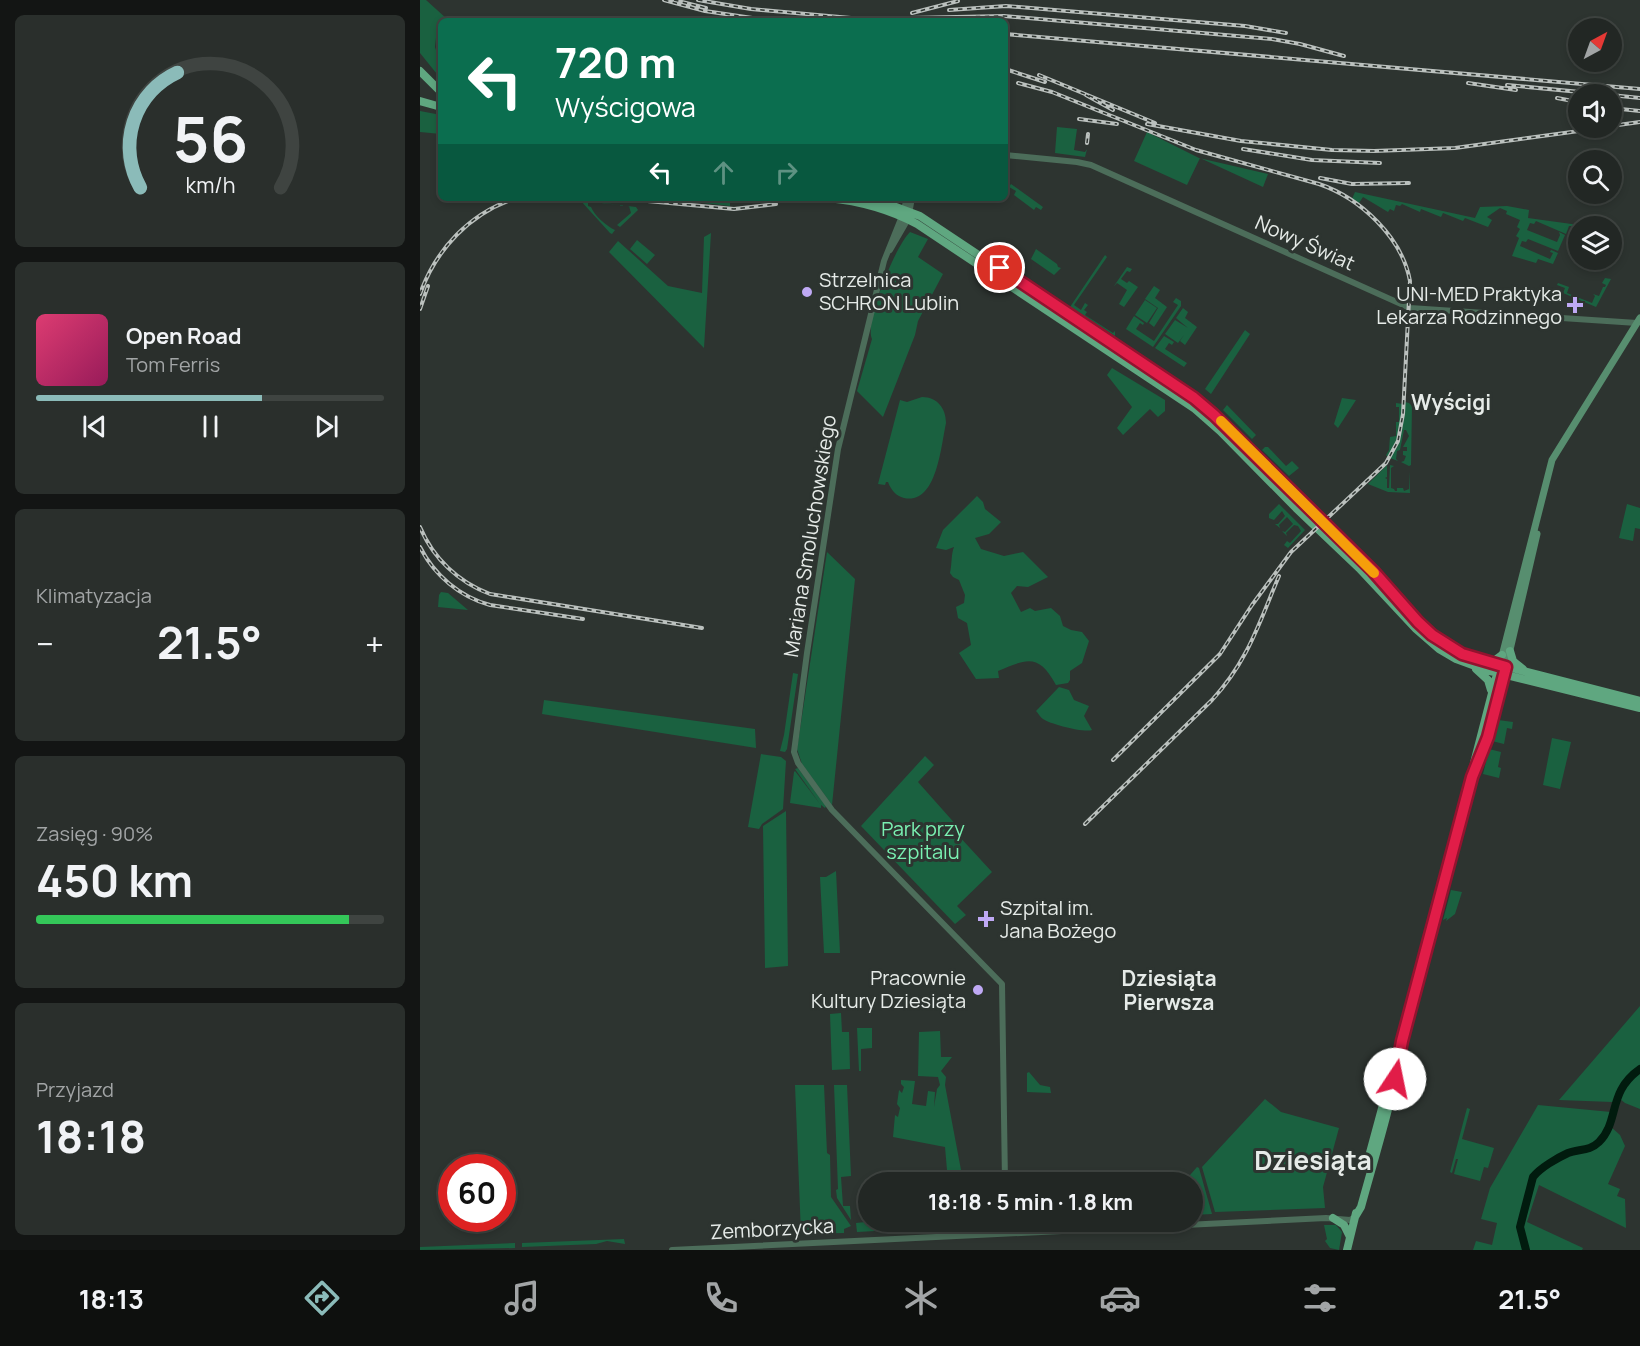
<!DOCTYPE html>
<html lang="pl">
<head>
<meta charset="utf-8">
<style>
	body { margin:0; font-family:Manrope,sans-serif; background:#2a2f2c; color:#f1f3f6; height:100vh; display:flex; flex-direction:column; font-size:22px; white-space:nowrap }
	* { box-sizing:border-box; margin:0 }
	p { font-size:20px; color:#a2a5a6 }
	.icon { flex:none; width:33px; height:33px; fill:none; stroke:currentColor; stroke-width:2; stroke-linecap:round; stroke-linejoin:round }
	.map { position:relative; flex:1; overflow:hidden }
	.details { display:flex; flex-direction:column; gap:15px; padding:15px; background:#131514; width:420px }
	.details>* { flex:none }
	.banner { position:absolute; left:18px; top:18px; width:570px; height:183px; border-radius:9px; box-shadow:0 3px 9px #0003,0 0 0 2px #3f4441; background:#0b6e4f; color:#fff; overflow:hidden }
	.needle { width:39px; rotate:41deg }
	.controls { position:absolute; left:1148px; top:18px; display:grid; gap:12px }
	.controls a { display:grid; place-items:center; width:54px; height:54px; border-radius:50%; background:#222724; box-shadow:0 3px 9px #0003,0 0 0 2px #3f4441; font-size:30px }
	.speed { position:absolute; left:18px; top:1154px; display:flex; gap:12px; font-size:30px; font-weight:700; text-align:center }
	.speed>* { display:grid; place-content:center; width:78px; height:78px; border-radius:50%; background:#222724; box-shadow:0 3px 9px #0003,0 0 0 2px #3f4441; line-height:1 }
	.speed .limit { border:9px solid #d22; background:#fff; color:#111 }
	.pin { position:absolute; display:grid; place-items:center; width:51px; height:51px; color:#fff; margin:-26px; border:3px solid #fff; border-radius:50%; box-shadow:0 2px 6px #0007 }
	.me { position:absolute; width:66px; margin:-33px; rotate:11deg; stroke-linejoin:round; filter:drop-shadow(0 0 4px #0008) }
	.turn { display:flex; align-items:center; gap:21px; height:126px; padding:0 18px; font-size:27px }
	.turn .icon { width:78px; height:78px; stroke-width:2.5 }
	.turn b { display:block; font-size:42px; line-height:51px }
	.lanes { display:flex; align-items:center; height:57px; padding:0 18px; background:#0003; justify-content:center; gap:30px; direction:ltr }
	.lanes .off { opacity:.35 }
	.big { font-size:45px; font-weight:700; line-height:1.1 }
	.details .widget { flex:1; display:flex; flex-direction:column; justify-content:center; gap:9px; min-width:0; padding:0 21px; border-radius:9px; background:#2a2f2c }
	.details .dial { align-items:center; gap:0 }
	.dial svg { height:156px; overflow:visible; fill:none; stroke:#3f4441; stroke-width:7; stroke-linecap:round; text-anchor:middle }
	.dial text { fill:#f1f3f6; stroke:none }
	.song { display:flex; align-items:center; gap:18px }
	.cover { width:72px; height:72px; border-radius:9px; background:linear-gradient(135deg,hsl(340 70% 55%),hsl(330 70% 35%)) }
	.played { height:6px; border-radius:3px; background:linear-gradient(90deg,#8bbbb9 65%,#3f4441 65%) }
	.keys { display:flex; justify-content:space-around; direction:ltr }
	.heat { display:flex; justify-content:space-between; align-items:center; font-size:33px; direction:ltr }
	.charge { height:9px; border-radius:4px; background:linear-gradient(90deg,#34c759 90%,#3f4441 0) }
	.trip { position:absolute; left:438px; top:1172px; width:345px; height:60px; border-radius:30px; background:#222724; box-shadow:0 3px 9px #0003,0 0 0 2px #3f4441; font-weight:700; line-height:60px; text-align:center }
	.dock { display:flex; height:96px; justify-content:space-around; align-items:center; background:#0e100e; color:#a2a5a6 }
	.dock .icon { width:42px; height:42px }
	.dock .current { color:#8bbbb9 }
	.dock b { font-size:27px; color:#f1f3f6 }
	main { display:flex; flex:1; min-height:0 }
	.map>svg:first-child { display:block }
</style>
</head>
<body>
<main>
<section class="details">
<div class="widget dial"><svg viewBox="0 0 100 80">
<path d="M14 69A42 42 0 1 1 86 69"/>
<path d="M14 69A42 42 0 0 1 33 10" stroke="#8bbbb9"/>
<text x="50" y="56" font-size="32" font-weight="700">56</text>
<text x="50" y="72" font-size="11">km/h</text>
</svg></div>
<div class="widget">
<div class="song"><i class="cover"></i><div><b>Open Road</b><p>Tom Ferris</p></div></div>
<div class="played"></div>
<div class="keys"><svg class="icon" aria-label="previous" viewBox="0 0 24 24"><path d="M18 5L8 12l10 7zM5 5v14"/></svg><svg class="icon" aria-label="pause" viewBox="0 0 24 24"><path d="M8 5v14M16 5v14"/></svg><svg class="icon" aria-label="next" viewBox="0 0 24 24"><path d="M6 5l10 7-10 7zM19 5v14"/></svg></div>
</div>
<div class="widget"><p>Klimatyzacja</p>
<div class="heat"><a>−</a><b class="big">21.5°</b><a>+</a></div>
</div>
<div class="widget"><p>Zasięg · 90%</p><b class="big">450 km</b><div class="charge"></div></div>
<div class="widget"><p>Przyjazd</p><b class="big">18:18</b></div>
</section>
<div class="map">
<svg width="1220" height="1250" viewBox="0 0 1220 1250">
	<rect width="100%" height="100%" fill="#2d3430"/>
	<path fill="#1a6140" d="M 0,0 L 6,0 L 27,19 L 21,21 L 21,28 L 16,38 L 15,47 L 21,65 L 21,79 L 0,53 Z
		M 0,111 L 21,115 L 21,134 L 0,132 Z
		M 637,127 L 657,129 L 654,150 L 665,152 L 667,149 L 665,157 L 635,153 Z
		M 727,132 L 779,158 L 848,174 L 843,187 L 780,158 L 767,185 L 714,161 Z
		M 591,184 L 623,207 L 621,210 L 616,207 L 614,210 L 594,195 L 596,191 L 589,187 Z
		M 935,192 L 1055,218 L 1060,207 L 1087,206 L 1109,210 L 1108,218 L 1166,226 L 1149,226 L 1146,234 L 1116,221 L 1114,224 L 1110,223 L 1107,230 L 1137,242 L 1140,235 L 1139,232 L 1145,235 L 1138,251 L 1108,239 L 1106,242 L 1102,241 L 1100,246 L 1130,259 L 1133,253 L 1130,252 L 1131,250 L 1138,253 L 1133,264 L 1118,259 L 1116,263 L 1092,256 L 1099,238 L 1096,236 L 1100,229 L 1097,227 L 1100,220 L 1086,214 L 1087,211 L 1080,208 L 1067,217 L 1072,220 L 1068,227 L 1045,218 L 1043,221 L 1023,213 L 1021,217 L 1001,209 L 1000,212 L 982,204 L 980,206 L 976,205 L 974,211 L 970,209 L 968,212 L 943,197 L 939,203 L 932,199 Z
		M 249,198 L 310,198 L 310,206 L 247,199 Z
		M 160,200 L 216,207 L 218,210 L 200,227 L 197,225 L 211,213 L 209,206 L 172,202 L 168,203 L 168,206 L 171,207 C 174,215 186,226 195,230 L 192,234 L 190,233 Z
		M 490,232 L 508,239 L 498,257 L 523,274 L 498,321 L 495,335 L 463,417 L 437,391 L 452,339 C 444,322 476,245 490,232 Z
		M 291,233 L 284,348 L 189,252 L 198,241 L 248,286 L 282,293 L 284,237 Z
		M 217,240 L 235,255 L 227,264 L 210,249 Z
		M 616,249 L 637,264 L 638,267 L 641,268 L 634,275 L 611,259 Z
		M 685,255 L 687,257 L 654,305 L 661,310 L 665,303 L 668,305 L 664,310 L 667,312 L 665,315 L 693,333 L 695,331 L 695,336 L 650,307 Z
		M 707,267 L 712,269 L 710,272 L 707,271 L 701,279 L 707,283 L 709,281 L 718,287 L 704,307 L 699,304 L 707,290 L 697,283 L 694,286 Z
		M 1185,278 L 1191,279 L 1176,307 L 1143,293 L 1145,288 L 1137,285 L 1138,283 L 1149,287 L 1147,293 L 1172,303 L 1175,296 L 1173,294 L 1179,296 L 1183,287 L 1185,287 L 1186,285 L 1182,283 Z
		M 734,286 L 740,290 L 735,298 L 747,307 L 734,327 L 729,323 L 738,308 L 725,299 Z
		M 756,298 L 761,301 L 761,306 L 733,347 L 706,329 L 714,316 L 724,323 L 723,325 L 720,323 L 716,329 L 734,341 L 758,305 L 753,302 Z
		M 725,300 L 737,308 L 727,323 L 715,315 Z
		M 763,308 L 768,312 L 765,318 L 777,327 L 765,345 L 760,341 L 764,335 L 758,343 L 745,334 L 755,320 L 768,328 L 756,318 Z
		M 825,330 L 830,334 L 791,394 L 785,389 Z
		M 744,336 L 754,342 L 752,345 L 749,343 L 745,349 L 767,363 L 764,367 L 735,348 Z
		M 692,368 L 745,400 L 745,411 L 738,417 L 730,409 L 703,435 L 697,428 L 712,407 L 687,375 Z
		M 502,397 C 517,397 526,408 526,423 C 521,446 517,505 484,498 C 476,496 471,490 468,482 L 466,482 L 465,485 L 458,484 L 480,400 L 487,402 Z
		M 922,398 L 936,400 L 918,428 L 914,424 Z
		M 985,402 L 989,403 L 992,406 L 991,465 L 989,466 L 981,462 L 984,461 L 986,456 L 983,455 L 983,451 L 987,451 L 987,447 L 983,447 L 989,436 L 986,430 L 984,430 L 980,450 L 977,451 L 976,459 L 978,461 L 970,458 L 981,435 Z
		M 976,403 L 983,404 C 982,423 979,441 969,458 L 966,455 L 969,450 L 970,437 L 976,436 L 976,422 L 979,422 L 979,407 L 976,407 Z
		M 807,405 L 836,435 L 832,439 L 803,410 Z
		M 845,447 L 848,447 L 866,466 L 872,461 L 879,468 L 869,476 L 842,450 Z
		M 967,465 L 967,477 L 965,478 L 967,479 L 967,488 L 969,488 L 970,465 L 974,466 L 971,468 L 971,488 L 974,489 L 975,491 L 977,491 L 977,488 L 983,488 L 984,491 L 989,489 L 989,471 L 990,493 L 968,492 L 948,484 Z
		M 557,496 L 563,502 L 565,509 L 581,522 L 569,534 L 555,538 L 561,549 L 584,556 L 603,552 L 628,577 L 608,587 L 597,586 L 591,593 L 601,612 L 610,608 L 615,611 L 631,608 L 640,616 L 643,626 L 651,630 L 662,632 L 669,641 L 662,663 L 650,671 L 650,680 L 648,683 L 636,685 C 619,654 608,658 578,671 L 579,678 L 556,679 L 539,653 L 551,645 L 547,623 L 538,618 L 536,607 L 544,603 L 545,595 L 539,580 L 533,577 L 530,573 C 532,565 531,554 534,547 L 526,550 L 516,548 L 523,530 Z
		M 859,504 L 885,530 L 868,548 L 864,545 L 867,541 L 870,543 L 881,531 L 878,526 L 874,525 L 866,533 L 867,536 L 862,531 L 865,532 L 873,524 L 867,517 L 859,525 L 860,528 L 855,524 L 858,524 L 865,516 L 862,511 L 854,520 L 849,518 L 849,514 Z
		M 1207,504 L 1220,508 L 1220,529 L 1215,528 L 1213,541 L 1199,538 Z
		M 407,552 L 435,579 L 412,805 L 382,764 L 377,749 Z
		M 21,592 L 28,593 L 48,610 L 18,607 L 19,595 Z
		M 373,673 L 378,674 L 367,749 L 365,752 L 360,751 L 364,735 Z
		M 639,687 L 649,690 L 654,700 L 669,706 L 664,716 L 672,730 C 664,733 630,724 623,719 C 620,717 618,713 616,711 Z
		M 124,700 L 335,729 L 336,748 L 122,714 Z
		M 1078,720 L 1093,722 L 1092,729 L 1087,728 L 1084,744 L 1072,741 Z
		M 1132,738 L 1151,742 L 1140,789 L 1123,785 Z
		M 1069,749 L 1081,752 L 1078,767 L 1081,768 L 1079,778 L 1063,774 Z
		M 341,754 L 361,757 L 366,761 L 363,809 L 342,824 L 339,829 L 328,827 Z
		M 505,756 L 514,765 L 498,782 L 538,827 L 538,835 L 572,872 L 537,906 L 546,915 L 535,924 L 441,826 Z
		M 378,768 L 406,806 L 405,808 L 401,805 L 401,808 L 370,803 L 374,772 L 375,771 L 400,804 L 375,769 Z
		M 366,811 L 368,966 L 345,968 L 343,826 Z
		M 416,871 L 420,953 L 404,953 L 400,877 L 406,877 Z
		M 1031,890 L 1042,892 L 1035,914 L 1026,921 L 1027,918 L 1023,920 Z
		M 1220,1006 L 1220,1109 L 1205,1103 L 1200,1099 L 1191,1127 L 1200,1135 L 1205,1146 L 1188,1184 L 1200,1189 L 1197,1196 L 1205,1199 L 1206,1228 L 1119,1185 L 1107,1222 L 1163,1248 L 1162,1250 L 1053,1250 L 1056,1241 L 1072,1245 L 1077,1223 L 1061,1219 L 1070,1188 L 1118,1105 L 1191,1112 L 1192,1102 L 1139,1100 Z
		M 421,1013 L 422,1032 L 429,1032 L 430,1069 L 412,1070 L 410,1014 Z
		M 437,1028 L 452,1028 L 452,1048 L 441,1049 L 441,1071 L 439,1071 Z
		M 520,1031 L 521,1057 L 532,1057 L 521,1071 L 526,1077 L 525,1085 L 541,1170 L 527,1170 L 525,1147 L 473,1137 L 475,1115 L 478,1117 L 480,1108 L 477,1104 L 479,1090 L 482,1093 L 484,1087 L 481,1084 L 481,1080 L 495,1081 L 492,1104 L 506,1106 L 508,1091 L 515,1092 L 514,1107 L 517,1089 L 520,1085 L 518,1077 L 498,1076 L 499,1032 Z
		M 609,1072 L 620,1085 L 630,1087 L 631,1093 L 607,1092 L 607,1073 Z
		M 375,1085 L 404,1085 L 407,1153 L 410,1155 L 411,1197 L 431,1226 L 424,1229 L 424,1233 L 381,1234 Z
		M 414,1085 L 427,1085 L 431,1176 L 421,1177 L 423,1206 L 430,1206 L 431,1220 L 417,1198 L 416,1190 L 418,1189 Z
		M 845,1099 L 861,1112 L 919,1128 L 903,1187 L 905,1208 L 795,1212 L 782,1167 Z
		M 1047,1108 L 1050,1109 L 1042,1139 L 1074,1148 L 1068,1168 L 1064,1167 L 1060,1181 L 1034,1174 L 1038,1159 L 1036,1159 L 1032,1173 L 1030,1172 Z
		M 777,1167 L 779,1168 L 792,1214 L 773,1215 L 772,1182 L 764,1182 Z
		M 455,1221 L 491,1221 L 492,1229 L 437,1232 L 436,1223 Z
		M 904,1225 L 916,1225 L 922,1232 L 919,1250 L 910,1248 L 905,1241 L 907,1239 Z
		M 204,1239 L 205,1244 L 187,1241 L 176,1244 L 102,1247 L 102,1243 Z
		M 95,1243 L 95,1248 L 0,1250 L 0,1247 Z"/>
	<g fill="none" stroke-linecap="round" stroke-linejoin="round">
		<path stroke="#011b0e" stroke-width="8" d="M 1106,1250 L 1100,1227 L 1113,1177 C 1120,1168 1137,1158 1148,1153 C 1159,1149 1170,1151 1179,1142 C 1200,1121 1187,1092 1220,1069"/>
		<path stroke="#4c6d5a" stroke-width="6" d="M 585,155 L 657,162 L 671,165 L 990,308 L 1217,323
			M 487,198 L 482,216 L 464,261 L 418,449 L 387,653 L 374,752 L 378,763 L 412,810 L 582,984 L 585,1182
			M 470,250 L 488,219 L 492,198
			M 588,1221 L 598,1233
			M 252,1250 L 906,1218 L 930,1220 L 935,1217"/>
		<path stroke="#578e6f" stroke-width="7" d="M 1081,660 L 1132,460 L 1220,318
			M 1086,667 L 1117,534"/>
		<path stroke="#5fa780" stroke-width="8" d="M 0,71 L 21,92
			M 0,101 L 21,107
			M 408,198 C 439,201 469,209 497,224 L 775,409 L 800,431 L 876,508 L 939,568 L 996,629 L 1019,649 L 1036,659 L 1066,670 L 1220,708
			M 452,198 L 500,216 L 779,402 L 801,421 C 849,471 900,520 950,569 C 985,603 1009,643 1057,659 L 1220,701
			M 1090,651 L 1093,661 L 1103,669
			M 1067,662 L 1074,661 L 1082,655
			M 1056,669 L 1068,680 L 1071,690
			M 1057,768 L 1068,737 L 1085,670
			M 948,1160 L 977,1053
			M 935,1217 L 941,1207 C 956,1152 974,1097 982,1041 L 1052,777 L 1054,763 L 1078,670
			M 913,1218 L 924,1225 L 930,1237
			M 927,1250 L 936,1213"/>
		<defs>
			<path id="rail" d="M 244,0 L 285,11 L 339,19
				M 254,0 L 286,8
				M 278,0 L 331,9 L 442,19 L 584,16 L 852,39 L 880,44 L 924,56
				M 529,10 L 586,6 L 825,26 L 866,33
				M 492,13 L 538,1
				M 585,34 L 1220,89
				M 585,69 L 625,82
				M 619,75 L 735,123
				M 598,83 L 632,92 L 776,150 L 899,184 C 940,198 982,237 990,281 L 983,414 L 978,441 L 966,463 L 871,552 L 832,605 L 800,654 L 693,760
				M 1048,83 L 1096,90
				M 1087,85 L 1181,94
				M 666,95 L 693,110
				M 1191,95 L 1220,98
				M 1137,98 L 1158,102
				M 1191,108 L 1220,111
				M 659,119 L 697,124
				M 727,124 L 821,141 L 912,150 L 954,151 L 1035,148 L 1181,128
				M 1191,126 L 1220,122
				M 667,143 L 668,134
				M 823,149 L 892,160 L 960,163
				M 900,178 L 932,184 L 989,183
				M 195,198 L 314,209 L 356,204
				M 0,294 C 16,249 50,213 96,198
				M 0,309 L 8,286
				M 0,527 C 13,558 38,582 70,594 L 282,628
				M 0,547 C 14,575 40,597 70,605 L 163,619
				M 665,824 L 792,700 C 828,661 839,623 859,576"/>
		</defs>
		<use href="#rail" stroke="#bbc1be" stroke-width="4"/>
		<use href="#rail" stroke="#2d3430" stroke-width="1.5" stroke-dasharray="4.5" stroke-linecap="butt"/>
	</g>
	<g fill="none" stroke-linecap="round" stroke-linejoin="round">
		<defs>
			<path id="route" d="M 580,268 L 774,398 L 794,415 L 953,571 L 998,622 L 1012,635 L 1042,654 L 1086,667 L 1068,737 L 1052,777 L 982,1041 L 975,1079"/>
		</defs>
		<use href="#route" stroke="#92132f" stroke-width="15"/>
		<use href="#route" stroke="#e11d48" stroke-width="10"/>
		<path stroke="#f59e0b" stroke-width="10" d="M 801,421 L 954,573"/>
	</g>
	<g fill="#bfa9f4" stroke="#2d3430" stroke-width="2">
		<circle cx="387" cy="292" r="6"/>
		<path d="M1152 296h6v6h6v6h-6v6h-6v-6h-6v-6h6z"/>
		<path d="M563 910h6v6h6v6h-6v6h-6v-6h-6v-6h6z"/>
		<circle cx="558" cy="990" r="6"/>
	</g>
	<g text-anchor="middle" stroke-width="6" stroke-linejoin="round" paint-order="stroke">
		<g font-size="20" fill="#e6ebe8" stroke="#2d3430">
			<text transform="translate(885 243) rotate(24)" y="7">Nowy Świat</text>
			<text transform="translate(390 536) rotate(-81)" y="7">Mariana Smoluchowskiego</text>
			<text transform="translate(352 1229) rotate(-3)" y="7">Zemborzycka</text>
		</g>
		<g font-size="20" fill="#e6ebe8" stroke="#2d3430" text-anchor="start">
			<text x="399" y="287">Strzelnica<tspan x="399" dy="23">SCHRON Lublin</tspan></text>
			<text x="1142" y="301" text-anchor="end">UNI-MED Praktyka<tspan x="1142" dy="23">Lekarza Rodzinnego</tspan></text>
			<text x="580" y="915">Szpital im.<tspan x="580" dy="23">Jana Bożego</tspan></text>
			<text x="546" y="985" text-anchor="end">Pracownie<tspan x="546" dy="23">Kultury Dziesiąta</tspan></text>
		</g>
		<g font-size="20" fill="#7af1b2" stroke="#2d3430">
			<text x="503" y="836">Park przy<tspan x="503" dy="23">szpitalu</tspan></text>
		</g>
		<g font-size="21" font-weight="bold" fill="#e6ebe8" stroke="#2d3430">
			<text x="1031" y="410">Wyścigi</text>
			<text x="749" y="986">Dziesiąta<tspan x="749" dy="24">Pierwsza</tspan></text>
		</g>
		<g font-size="26" font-weight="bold" fill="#e6ebe8" stroke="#2d3430">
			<text x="893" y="1170">Dziesiąta</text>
		</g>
	</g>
</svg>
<div class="controls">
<a><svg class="needle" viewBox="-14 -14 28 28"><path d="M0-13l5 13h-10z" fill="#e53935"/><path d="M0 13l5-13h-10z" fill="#a2a5a6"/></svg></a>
<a><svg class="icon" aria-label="sound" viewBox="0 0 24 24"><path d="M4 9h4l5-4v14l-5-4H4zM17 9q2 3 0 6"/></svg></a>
<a><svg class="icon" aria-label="search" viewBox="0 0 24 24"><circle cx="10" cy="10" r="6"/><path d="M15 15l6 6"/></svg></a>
<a><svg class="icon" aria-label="layers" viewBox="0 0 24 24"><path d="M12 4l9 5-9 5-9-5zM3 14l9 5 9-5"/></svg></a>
</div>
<div class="speed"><div class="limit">60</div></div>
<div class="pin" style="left:580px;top:268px;background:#d93025"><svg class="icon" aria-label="arrive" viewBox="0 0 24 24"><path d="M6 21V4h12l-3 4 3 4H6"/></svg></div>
<svg class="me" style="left:975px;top:1079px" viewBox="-20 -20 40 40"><circle r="19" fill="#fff"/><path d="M0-13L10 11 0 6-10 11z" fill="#e11d48"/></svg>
<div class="trip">18:18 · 5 min · 1.8 km</div>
<div class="banner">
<div class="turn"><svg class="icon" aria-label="left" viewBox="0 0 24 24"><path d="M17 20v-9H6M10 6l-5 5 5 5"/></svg><div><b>720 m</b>Wyścigowa</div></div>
<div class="lanes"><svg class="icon" aria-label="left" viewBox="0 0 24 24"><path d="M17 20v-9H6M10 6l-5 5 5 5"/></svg><svg class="icon off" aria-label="ahead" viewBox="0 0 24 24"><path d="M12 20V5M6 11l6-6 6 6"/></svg><svg class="icon off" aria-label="right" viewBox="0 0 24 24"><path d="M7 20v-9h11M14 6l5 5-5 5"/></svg></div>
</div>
</div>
</main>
<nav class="dock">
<b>18:13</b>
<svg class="icon current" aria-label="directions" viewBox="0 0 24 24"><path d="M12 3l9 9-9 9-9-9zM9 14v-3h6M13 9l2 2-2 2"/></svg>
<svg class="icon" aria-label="music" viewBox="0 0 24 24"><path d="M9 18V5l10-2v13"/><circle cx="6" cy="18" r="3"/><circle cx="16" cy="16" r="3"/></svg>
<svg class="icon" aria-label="phone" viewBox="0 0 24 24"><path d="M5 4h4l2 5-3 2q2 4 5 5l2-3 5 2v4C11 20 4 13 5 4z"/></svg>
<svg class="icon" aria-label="climate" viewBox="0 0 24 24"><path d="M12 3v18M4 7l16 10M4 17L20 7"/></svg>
<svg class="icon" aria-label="car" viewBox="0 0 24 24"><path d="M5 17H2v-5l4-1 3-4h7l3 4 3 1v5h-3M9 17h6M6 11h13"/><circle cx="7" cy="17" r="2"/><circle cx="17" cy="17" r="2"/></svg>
<svg class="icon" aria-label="filters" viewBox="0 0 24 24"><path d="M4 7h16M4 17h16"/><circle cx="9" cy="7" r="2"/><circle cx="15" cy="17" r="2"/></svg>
<b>21.5°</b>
</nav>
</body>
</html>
